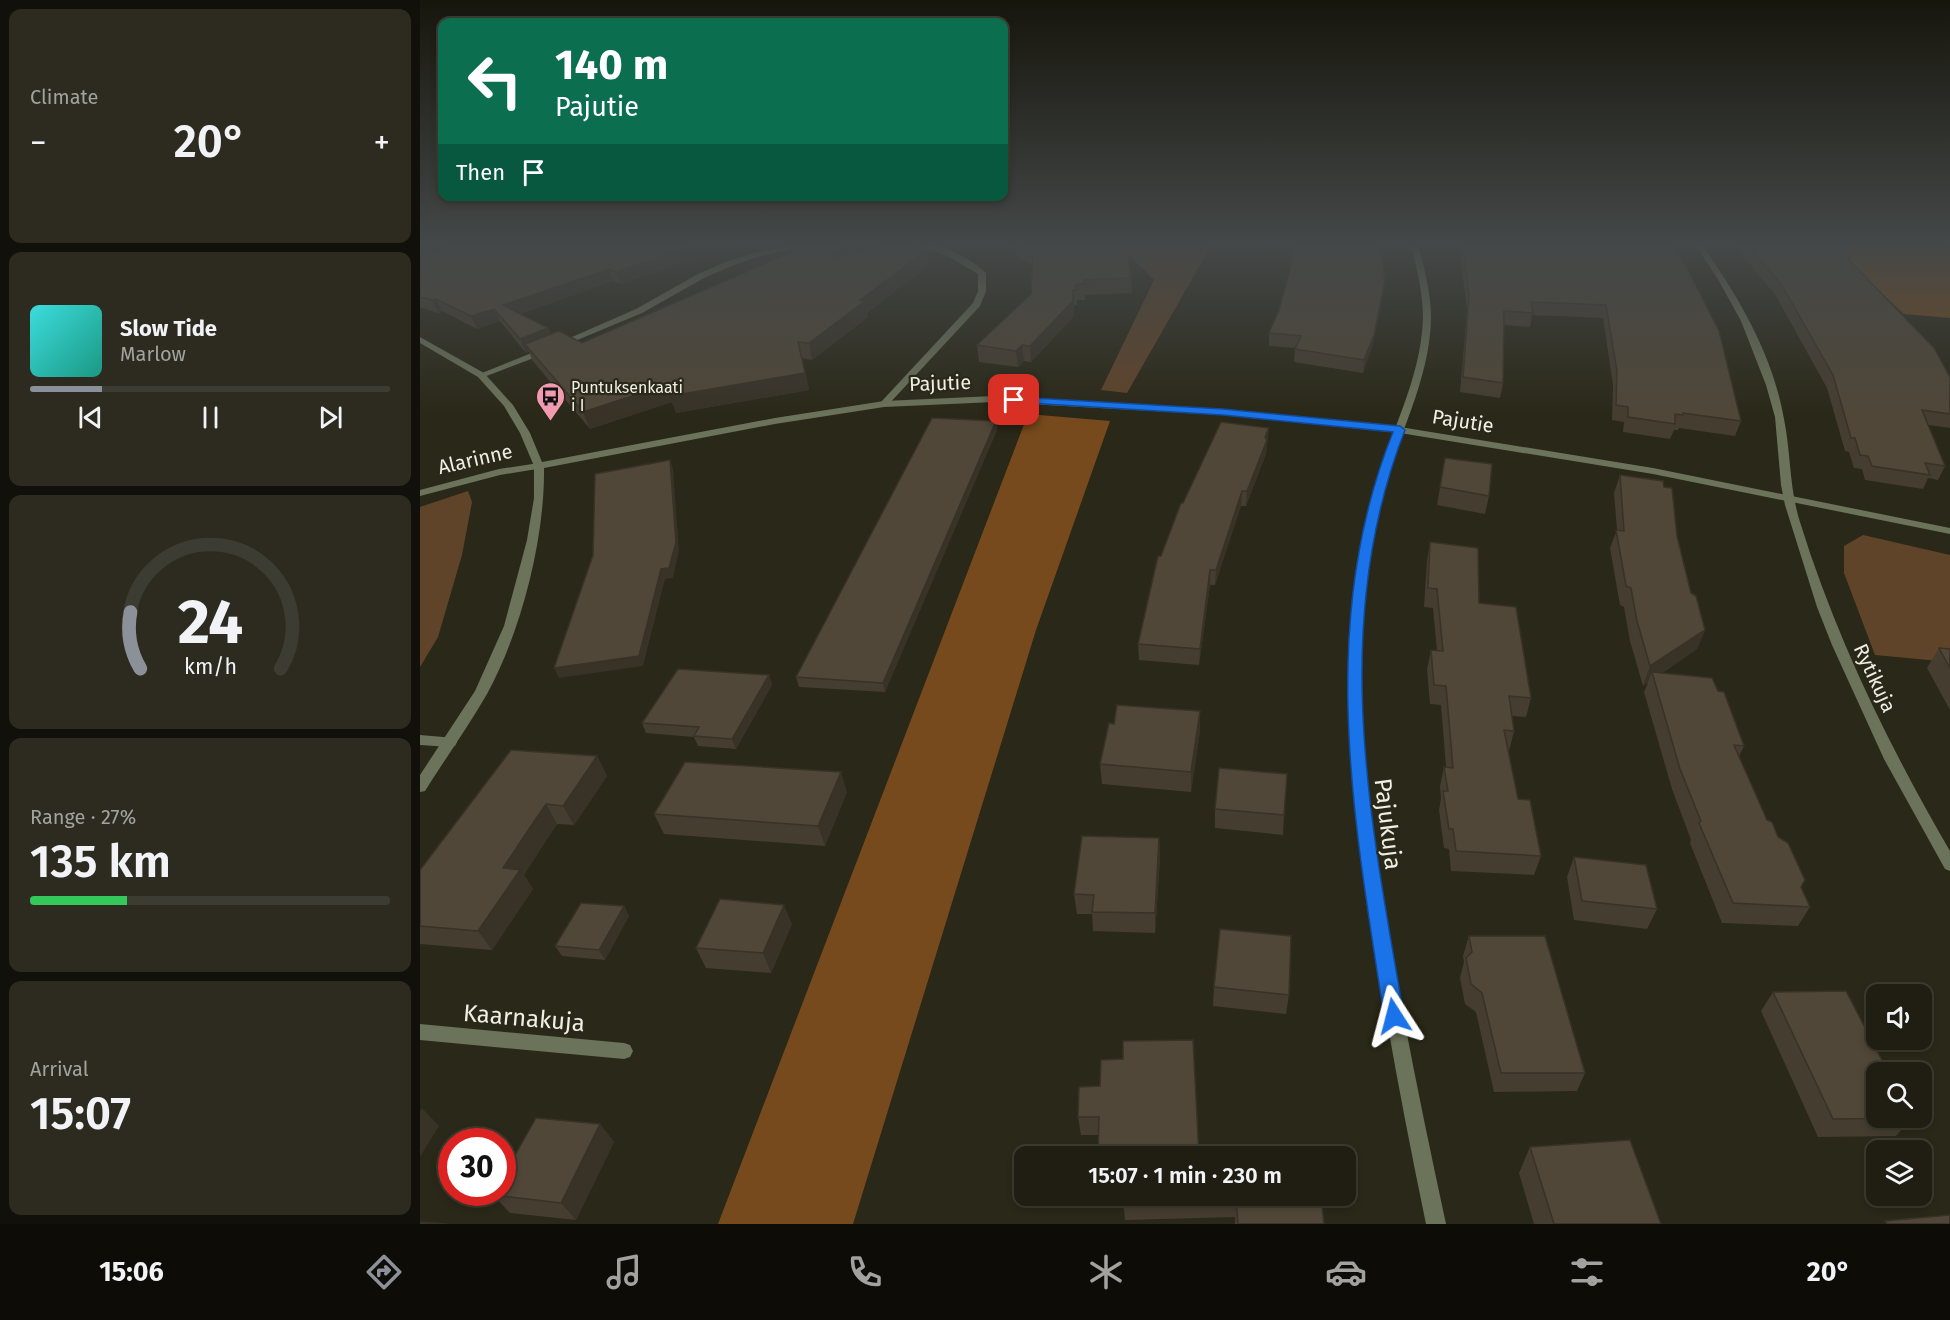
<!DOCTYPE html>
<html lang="en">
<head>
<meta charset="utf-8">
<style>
	body { margin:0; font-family:"Fira Sans",sans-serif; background:#2d2b20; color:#f1f3f6; height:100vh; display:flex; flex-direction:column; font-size:22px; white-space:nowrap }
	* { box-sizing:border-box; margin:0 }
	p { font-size:20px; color:#a2a29f }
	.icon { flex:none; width:33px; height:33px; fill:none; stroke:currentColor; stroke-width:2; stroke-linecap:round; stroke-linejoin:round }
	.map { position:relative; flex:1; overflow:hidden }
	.side { display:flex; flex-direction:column; gap:9px; padding:9px; background:#12100a; width:420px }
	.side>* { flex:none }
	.banner { position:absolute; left:18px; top:18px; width:570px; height:183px; border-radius:12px; box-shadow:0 3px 9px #0003,0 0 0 2px #3d3c32; background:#0b6e4f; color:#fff; overflow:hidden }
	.fabs { position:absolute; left:1446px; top:984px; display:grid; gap:12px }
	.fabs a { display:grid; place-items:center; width:66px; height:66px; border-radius:12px; background:#201e12; box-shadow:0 3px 9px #0003,0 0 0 2px #3d3c32; font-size:30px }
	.speed { position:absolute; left:18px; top:1128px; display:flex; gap:12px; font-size:30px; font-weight:700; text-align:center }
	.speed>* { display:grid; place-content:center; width:78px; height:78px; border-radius:50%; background:#201e12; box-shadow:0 3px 9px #0003,0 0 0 2px #3d3c32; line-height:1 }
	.speed .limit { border:9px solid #d22; background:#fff; color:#111 }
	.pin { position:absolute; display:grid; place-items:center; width:51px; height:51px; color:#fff; margin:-26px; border-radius:12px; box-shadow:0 3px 9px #0006 }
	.me { position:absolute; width:66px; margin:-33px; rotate:351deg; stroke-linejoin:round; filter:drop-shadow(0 0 4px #0008) }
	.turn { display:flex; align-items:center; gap:21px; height:126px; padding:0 18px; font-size:27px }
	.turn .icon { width:78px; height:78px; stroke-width:2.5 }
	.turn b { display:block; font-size:42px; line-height:51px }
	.then { display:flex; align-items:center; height:57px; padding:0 18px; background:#0003; gap:12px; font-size:22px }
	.big { font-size:45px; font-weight:600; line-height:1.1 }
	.side .tile { flex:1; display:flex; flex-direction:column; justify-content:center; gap:9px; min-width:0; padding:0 21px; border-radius:12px; background:#2d2b20 }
	.side .dial { align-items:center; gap:0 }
	.dial svg { height:156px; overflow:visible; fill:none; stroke:#3d3c32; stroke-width:7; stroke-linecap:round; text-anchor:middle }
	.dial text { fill:#f1f3f6; stroke:none }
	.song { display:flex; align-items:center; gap:18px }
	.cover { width:72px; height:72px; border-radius:9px; background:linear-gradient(135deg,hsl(180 70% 55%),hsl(170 70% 35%)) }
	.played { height:6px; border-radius:3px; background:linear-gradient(90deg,#8c9099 20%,#3d3c32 20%) }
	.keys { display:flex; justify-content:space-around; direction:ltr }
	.heat { display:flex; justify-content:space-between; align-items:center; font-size:33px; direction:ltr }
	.charge { height:9px; border-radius:4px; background:linear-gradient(90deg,#34c759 27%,#3d3c32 0) }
	.trip { position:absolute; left:594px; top:1146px; width:342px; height:60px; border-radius:12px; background:#201e12; box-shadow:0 3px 9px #0003,0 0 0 2px #3d3c32; font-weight:600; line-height:60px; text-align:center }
	.menu { display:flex; height:96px; justify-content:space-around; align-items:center; background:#0d0c07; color:#a2a29f }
	.menu .icon { width:42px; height:42px }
	.menu .active { color:#8c9099 }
	.menu b { font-size:27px; color:#f1f3f6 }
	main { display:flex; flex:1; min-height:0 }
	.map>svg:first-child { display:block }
</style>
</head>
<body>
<main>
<section class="side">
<div class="tile"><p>Climate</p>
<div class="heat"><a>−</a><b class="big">20°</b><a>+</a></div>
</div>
<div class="tile">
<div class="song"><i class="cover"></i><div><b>Slow Tide</b><p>Marlow</p></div></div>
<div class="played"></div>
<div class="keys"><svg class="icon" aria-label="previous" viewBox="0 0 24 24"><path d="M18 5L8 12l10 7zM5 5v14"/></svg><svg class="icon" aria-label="pause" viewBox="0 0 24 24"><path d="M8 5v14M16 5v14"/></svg><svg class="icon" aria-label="next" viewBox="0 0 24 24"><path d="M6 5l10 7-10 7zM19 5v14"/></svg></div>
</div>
<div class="tile dial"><svg viewBox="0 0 100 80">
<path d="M14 69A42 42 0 1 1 86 69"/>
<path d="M14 69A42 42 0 0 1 9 40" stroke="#8c9099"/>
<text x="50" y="56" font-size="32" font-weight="700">24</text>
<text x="50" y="72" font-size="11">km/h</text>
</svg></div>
<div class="tile"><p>Range · 27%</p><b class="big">135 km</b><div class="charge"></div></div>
<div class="tile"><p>Arrival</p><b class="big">15:07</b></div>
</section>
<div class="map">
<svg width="1530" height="1224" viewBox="0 0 1530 1224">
	<rect width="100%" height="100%" fill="#2a2818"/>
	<path fill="#60442a" d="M 698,244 L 792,244 L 707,393 L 681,390 L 734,280 Z
		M 48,491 L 52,502 L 42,555 L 18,637 L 0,667 L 0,507 Z
		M 1443,535 L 1530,555 L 1530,662 L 1455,655 L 1424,573 L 1424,546 Z"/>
	<path fill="#774a1d" d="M 1409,244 L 1530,244 L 1530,318 L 1484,314 Z
		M 608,414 L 690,421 L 616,630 L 433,1224 L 298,1224 Z"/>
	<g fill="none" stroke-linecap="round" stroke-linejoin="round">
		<path fill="#6b735a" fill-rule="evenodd" d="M 382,244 L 395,244 L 340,256 L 314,265 L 284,278 L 222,313 L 143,346 L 136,344 L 216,309 L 278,274 L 308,261 L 338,252 Z
			M 493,244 C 518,242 548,256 566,273 L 566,291 L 560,306 L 467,406 L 461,406 L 461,402 L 553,303 L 558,291 L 558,274 L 528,256 Z
			M 990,244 L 998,244 C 1004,268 1011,292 1011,318 C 1010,381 977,436 962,496 C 949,546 943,598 941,650 C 938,720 948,789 957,859 C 975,982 1000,1103 1026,1224 L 1006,1224 C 981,1103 958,981 942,859 C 933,789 925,719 929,649 C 932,597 938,545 952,495 C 968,436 1001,381 1003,318 C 1003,293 997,268 990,244 Z
			M 1275,244 L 1281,244 C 1318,295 1353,355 1364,419 C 1371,453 1369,488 1380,522 C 1416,638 1469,746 1530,851 L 1530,871 L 1525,869 L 1464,759 L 1412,645 L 1397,607 L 1365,505 L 1361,485 L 1355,417 L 1346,385 L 1321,321 L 1299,281 Z
			M 124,348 L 127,349 L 127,353 L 64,377 L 61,378 L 57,375 Z
			M 119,463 L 124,466 L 123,468 L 80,475 L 0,496 L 0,490 L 79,469 Z
			M 0,735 L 35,738 L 37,742 L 35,746 L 30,747 L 0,745 Z
			M 0,1024 L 204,1043 L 210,1045 L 213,1051 L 210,1057 L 204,1059 L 0,1040 Z"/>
		<path fill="#6b735a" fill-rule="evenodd" d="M 0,337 L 64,373 L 93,405 L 110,433 L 122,462 L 355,418 L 464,401 L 574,396 L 803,409 L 980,427 L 1233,468 L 1530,528 L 1530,534 L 1233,474 L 980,433 L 803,415 L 574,402 L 464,407 L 355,424 L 124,468 C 125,539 101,632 67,694 C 48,727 25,759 5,791 L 0,792 L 0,775 L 55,691 L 84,626 L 107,540 L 114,498 L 114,466 L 100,433 L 84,406 L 58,377 L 0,343 Z"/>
	</g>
	<path fill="#453d30" d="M 0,244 L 315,244 L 201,284 L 193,281 L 100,314 L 128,328 L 131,334 L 162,343 L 372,252 L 380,244 L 441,244 L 433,252 L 507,250 L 509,265 L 447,313 L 448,317 L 392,360 L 382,358 L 389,390 L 256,413 L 252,402 L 170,429 L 112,360 L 109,351 L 106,353 L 80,321 L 57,329 L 22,311 L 18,313 L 0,307 Z
		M 578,244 L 661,244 L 711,278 L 712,293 L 665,295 L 665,300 L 657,300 L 657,305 L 654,305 L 654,316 L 611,362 L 604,361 L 598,367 L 559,362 L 557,345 L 611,294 L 612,265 Z
		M 870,244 L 960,244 L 964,292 L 952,347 L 943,373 L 874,362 L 875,348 L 849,346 L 849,333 L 859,310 L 871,266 Z
		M 1036,244 L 1252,244 L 1321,421 L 1315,436 L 1259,428 L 1258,430 L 1254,430 L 1250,439 L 1203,432 L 1204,422 L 1192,420 L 1193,385 L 1183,318 L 1112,315 L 1110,327 L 1084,325 L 1083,383 L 1080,398 L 1040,392 L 1047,310 L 1040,254 Z
		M 1313,244 L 1417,244 L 1430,257 L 1429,259 L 1530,377 L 1530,428 L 1508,425 L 1525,466 L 1518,480 L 1508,478 L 1503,489 L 1445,480 L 1442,469 L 1434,468 L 1429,452 L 1425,451 L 1407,388 L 1356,296 Z
		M 576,421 L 577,430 L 465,692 L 379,687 L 376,677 Z
		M 849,428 L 846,454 L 826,506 L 821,506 L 795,585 L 790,585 L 779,665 L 719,660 L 718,644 L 763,503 Z
		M 1025,458 L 1069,496 L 1065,514 L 1017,505 Z
		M 1200,475 L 1244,487 L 1257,536 L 1271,593 L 1285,630 L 1277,649 L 1242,673 L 1298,691 L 1324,746 L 1319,756 L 1347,820 L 1381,887 L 1390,907 L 1378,926 L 1302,923 L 1270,843 L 1271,840 L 1252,789 L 1224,692 L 1228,682 L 1223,686 L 1210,641 L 1204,607 L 1200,605 L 1190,548 L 1197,530 L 1194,493 Z
		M 1010,542 L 1059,603 L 1111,698 L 1106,717 L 1092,716 L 1094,731 L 1089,751 L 1088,750 L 1098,799 L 1121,856 L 1114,875 L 1031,871 L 1029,849 L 1024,848 L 1019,810 L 1021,798 L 1020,786 L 1024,767 L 1026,767 L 1021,705 L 1010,704 L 1007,669 L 1011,650 L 1017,651 L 1013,608 L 1004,607 L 1007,561 Z
		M 1519,648 L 1530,649 L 1530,710 L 1507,668 Z
		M 349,675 L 352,685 L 316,749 L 278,746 L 274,737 L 226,733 L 222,723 Z
		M 780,731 L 771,792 L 682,784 L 680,764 Z
		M 177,756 L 187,776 L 154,825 L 137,824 L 123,845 L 104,875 L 113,889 L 72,950 L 0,944 L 0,870 Z
		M 427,792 L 405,846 L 244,834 L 234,814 Z
		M 795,809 L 864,815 L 863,835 L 795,828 Z
		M 739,838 L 740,858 L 735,933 L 673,931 L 672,914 L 657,914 L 654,894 Z
		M 1154,857 L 1237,909 L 1227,929 L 1154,920 L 1147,877 Z
		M 204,906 L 209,916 L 185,960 L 142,956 L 135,946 Z
		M 372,924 L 351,973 L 286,968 L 276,948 Z
		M 1049,936 L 1165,1073 L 1157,1091 L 1074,1092 L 1056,1012 L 1045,1004 L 1040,978 L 1044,962 L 1043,956 Z
		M 794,987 L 869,995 L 866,1014 L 793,1006 Z
		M 1353,992 L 1492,1118 L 1476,1136 L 1398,1137 L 1341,1011 Z
		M 659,1087 L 779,1156 L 678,1135 L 661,1135 L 658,1117 Z
		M 180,1124 L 194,1142 L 156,1220 L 90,1213 L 73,1195 Z
		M 1110,1147 L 1241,1224 L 1114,1224 L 1099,1173 Z
		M 678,1196 L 901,1196 L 904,1224 L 815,1224 L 815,1217 L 705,1220 L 703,1200 L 679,1200 Z"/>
	<path fill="#383227" d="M 13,244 L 44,244 L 0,264 L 0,249 Z
		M 279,244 L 315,244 L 201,284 L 196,272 Z
		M 424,244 L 441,244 L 412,273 L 409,258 Z
		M 507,250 L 509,265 L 447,313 L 448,317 L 392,360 L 389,343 L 440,300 Z
		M 189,269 L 193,281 L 89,318 L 83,305 Z
		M 965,280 L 964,292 L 952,347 L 943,373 L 944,360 Z
		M 653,290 L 654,316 L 611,362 L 610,346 Z
		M 16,299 L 22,311 L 18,313 L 12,300 Z
		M 74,309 L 80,321 L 57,329 L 51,316 Z
		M 128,328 L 133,341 L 105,344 L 109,351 L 106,353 L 100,339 Z
		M 602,345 L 604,361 L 598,367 L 596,351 Z
		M 385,373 L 389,390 L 256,413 L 252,402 L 170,429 L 163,412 L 249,384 Z
		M 576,421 L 577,430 L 465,692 L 463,683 Z
		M 849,428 L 846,454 L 826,506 L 827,491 Z
		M 250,460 L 253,469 L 259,551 L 253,578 L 245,579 L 223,666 L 139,678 L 134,668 Z
		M 822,491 L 821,506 L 795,585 L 796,570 Z
		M 790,570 L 790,585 L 779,665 L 780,649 Z
		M 1285,630 L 1277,649 L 1234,679 L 1232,672 L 1228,682 L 1223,686 L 1230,666 Z
		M 349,675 L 352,685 L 316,749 L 312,739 Z
		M 780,711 L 780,731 L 771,792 L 771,772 Z
		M 177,756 L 187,776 L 154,825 L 143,806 Z
		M 421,772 L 427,792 L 405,846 L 398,826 Z
		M 126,804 L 137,824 L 104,875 L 113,889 L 72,950 L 58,931 L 83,868 Z
		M 739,838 L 740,858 L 735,933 L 735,913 Z
		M 364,905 L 372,924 L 351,973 L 343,953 Z
		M 204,906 L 209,916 L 185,960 L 179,950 Z
		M 2,1108 L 19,1126 L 0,1157 L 0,1111 Z
		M 180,1124 L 194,1142 L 156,1220 L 141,1203 Z"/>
	<path fill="#504738" stroke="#383227" stroke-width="1.5" d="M 0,244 L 13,244 L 0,249 Z
		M 32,244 L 279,244 L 196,272 L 189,269 L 83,305 L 128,328 L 100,339 L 74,309 L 51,316 L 16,299 L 12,300 L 0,297 L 0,257 Z
		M 380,244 L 424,244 L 409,258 L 466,244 L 482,244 L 507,250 L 440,300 L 445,301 L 389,343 L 378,342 L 385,373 L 250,396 L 249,384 L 163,412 L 105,344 L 139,331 L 162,343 L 372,252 Z
		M 599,244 L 661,244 L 666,246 L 682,244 L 700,244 L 708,253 L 711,278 L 664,280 L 664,284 L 656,285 L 656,290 L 653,290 L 653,301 L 610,346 L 602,345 L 596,351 L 557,345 L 611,294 L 613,252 Z
		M 871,244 L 960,244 L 965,280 L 954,335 L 944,360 L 875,349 L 881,336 L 849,333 L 859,310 L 872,262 Z
		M 1043,244 L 1252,244 L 1268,270 L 1299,331 L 1321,421 L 1263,413 L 1263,415 L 1255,414 L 1255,424 L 1208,417 L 1208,407 L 1196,405 L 1197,371 L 1186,305 L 1111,302 L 1113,313 L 1084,311 L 1083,383 L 1043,377 L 1049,296 Z
		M 1326,244 L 1417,244 L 1430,257 L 1426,257 L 1514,348 L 1530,377 L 1530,414 L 1502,410 L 1525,466 L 1505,463 L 1510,475 L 1452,466 L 1448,456 L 1440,455 L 1435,438 L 1431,438 L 1413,375 L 1361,284 Z
		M 512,418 L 576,421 L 463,683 L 376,677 Z
		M 801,422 L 849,428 L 845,437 L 847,440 L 827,491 L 822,491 L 796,570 L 790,570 L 780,649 L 718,644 L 738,556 L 741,556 L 761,503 L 763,503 Z
		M 1025,458 L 1072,464 L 1069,496 L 1020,487 Z
		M 250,460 L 256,542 L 249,568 L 241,569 L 219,656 L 134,668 L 173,555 L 175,474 Z
		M 1200,475 L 1243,481 L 1244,487 L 1252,488 L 1257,536 L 1271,593 L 1276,596 L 1285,630 L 1230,666 L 1217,621 L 1211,588 L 1206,586 L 1196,530 L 1204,531 Z
		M 1010,542 L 1058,548 L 1059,603 L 1096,607 L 1111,698 L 1089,696 L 1094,731 L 1084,730 L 1098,799 L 1110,800 L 1121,856 L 1036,851 L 1033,829 L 1029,829 L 1023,791 L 1028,791 L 1024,767 L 1033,768 L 1026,686 L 1014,685 L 1011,650 L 1023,651 L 1017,589 L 1008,588 Z
		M 1519,648 L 1530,649 L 1530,668 Z
		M 258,669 L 349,675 L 312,739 L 274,736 L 279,727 L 222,723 Z
		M 1232,672 L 1292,678 L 1298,691 L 1304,692 L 1324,746 L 1314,745 L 1347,820 L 1352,822 L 1358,837 L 1368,843 L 1385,880 L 1381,887 L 1390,907 L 1313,903 L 1279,823 L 1281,821 L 1260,769 Z
		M 697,705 L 780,711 L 771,772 L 680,764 L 689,723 L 694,724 Z
		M 91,750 L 177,756 L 143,806 L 126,804 L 111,826 L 83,868 L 100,870 L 58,931 L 0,926 L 0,870 Z
		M 265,762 L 421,772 L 398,826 L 234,814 Z
		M 799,768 L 867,774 L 864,815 L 795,809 Z
		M 662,836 L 739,838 L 735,913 L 672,912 L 674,895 L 654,894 Z
		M 1154,857 L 1226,865 L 1237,909 L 1162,901 Z
		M 300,899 L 364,905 L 343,953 L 276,948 Z
		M 161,903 L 204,906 L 179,950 L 135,946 Z
		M 800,929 L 871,936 L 869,995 L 794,987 Z
		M 1049,936 L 1125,936 L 1165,1073 L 1081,1073 L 1062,993 L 1051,984 L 1046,958 L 1052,952 Z
		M 1426,991 L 1468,1072 L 1456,1072 L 1456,1118 L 1492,1118 L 1413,1119 L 1353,992 Z
		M 773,1040 L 779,1156 L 678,1156 L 679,1117 L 658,1117 L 659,1087 L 680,1086 L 681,1060 L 703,1059 L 703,1041 Z
		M 116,1118 L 180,1124 L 141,1203 L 73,1195 L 75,1192 L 82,1192 L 82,1178 Z
		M 1210,1140 L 1241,1224 L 1134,1224 L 1110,1147 Z
		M 703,1196 L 901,1196 L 904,1224 L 818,1224 L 816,1200 L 703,1203 Z
		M 1530,1215 L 1530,1224 L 1467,1224 L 1465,1221 Z
		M 0,1222 L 27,1224 L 0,1224 Z"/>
	<linearGradient id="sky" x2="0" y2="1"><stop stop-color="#17160d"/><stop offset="0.59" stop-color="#444848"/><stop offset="1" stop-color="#444848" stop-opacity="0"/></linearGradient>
	<rect width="1530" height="415" fill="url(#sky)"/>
	<path fill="#1a73e8" stroke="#114b97" stroke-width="1.5" d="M 594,397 L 803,409 L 980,426 L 985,430 C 909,624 950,818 984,1016 L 981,1022 L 974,1025 L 967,1022 L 964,1016 C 934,820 896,623 973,432 L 803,415 L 590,402 L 590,398 Z"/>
	<defs>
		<symbol id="bus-pin" viewBox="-11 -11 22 30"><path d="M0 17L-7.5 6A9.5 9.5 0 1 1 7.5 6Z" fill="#f29ab0" stroke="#2a2818"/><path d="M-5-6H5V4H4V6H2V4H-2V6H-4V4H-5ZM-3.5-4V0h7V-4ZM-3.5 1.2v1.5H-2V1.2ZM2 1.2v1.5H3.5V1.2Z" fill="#111"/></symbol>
	</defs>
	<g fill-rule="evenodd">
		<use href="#bus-pin" x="114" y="380" width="33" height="45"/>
	</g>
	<g text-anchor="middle" stroke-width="4.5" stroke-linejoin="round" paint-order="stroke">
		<g font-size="16" fill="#f0efe5" stroke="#2a2818" text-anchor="start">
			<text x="151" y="393">Puntuksenkaati<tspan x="151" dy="18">i I</tspan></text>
		</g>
		<g font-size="20" fill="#f0efe5" stroke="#2a2818">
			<text transform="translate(520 383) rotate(-2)" y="7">Pajutie</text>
			<text transform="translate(1043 421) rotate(9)" y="7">Pajutie</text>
			<text transform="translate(55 459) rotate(-13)" y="7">Alarinne</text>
			<text transform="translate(1455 678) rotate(65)" y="7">Rytikuja</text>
		</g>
		<g font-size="24" fill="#f0efe5" stroke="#2a2818">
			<text transform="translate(968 824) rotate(83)" y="8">Pajukuja</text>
			<text transform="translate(104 1018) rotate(5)" y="8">Kaarnakuja</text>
		</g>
	</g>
</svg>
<div class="fabs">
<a><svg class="icon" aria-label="sound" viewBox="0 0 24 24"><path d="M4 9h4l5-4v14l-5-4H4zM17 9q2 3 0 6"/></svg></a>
<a><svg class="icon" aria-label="search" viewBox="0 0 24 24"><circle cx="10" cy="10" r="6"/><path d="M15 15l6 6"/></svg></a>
<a><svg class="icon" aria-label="layers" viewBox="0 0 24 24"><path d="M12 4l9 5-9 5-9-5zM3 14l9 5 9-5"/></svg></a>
</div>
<div class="speed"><div class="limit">30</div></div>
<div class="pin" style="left:594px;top:400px;background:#d93025"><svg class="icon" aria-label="arrive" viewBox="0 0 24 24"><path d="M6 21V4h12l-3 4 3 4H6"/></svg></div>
<svg class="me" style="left:974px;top:1016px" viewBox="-20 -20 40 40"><path d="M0-17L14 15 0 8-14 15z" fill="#1a73e8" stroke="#fff" stroke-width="4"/></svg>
<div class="trip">15:07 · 1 min · 230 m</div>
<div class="banner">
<div class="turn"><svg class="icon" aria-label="left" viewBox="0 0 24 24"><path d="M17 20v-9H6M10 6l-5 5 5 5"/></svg><div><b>140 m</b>Pajutie</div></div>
<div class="then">Then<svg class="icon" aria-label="arrive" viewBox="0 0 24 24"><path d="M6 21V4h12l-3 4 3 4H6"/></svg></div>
</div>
</div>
</main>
<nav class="menu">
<b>15:06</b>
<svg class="icon active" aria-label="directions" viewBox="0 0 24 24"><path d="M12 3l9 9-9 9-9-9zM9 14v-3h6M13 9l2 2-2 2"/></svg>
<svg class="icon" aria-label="music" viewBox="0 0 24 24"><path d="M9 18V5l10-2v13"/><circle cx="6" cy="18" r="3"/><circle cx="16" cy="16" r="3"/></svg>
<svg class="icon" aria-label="phone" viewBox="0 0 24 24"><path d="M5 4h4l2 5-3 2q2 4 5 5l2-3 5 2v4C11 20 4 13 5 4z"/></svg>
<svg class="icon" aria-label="climate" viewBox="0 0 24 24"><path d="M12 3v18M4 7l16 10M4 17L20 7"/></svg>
<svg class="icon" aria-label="car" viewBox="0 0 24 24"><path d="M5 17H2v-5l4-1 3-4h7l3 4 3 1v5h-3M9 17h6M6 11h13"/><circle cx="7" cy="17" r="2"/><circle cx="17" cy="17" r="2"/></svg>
<svg class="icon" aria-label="filters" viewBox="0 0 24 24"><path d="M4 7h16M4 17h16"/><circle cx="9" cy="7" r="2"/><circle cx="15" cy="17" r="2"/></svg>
<b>20°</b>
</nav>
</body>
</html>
